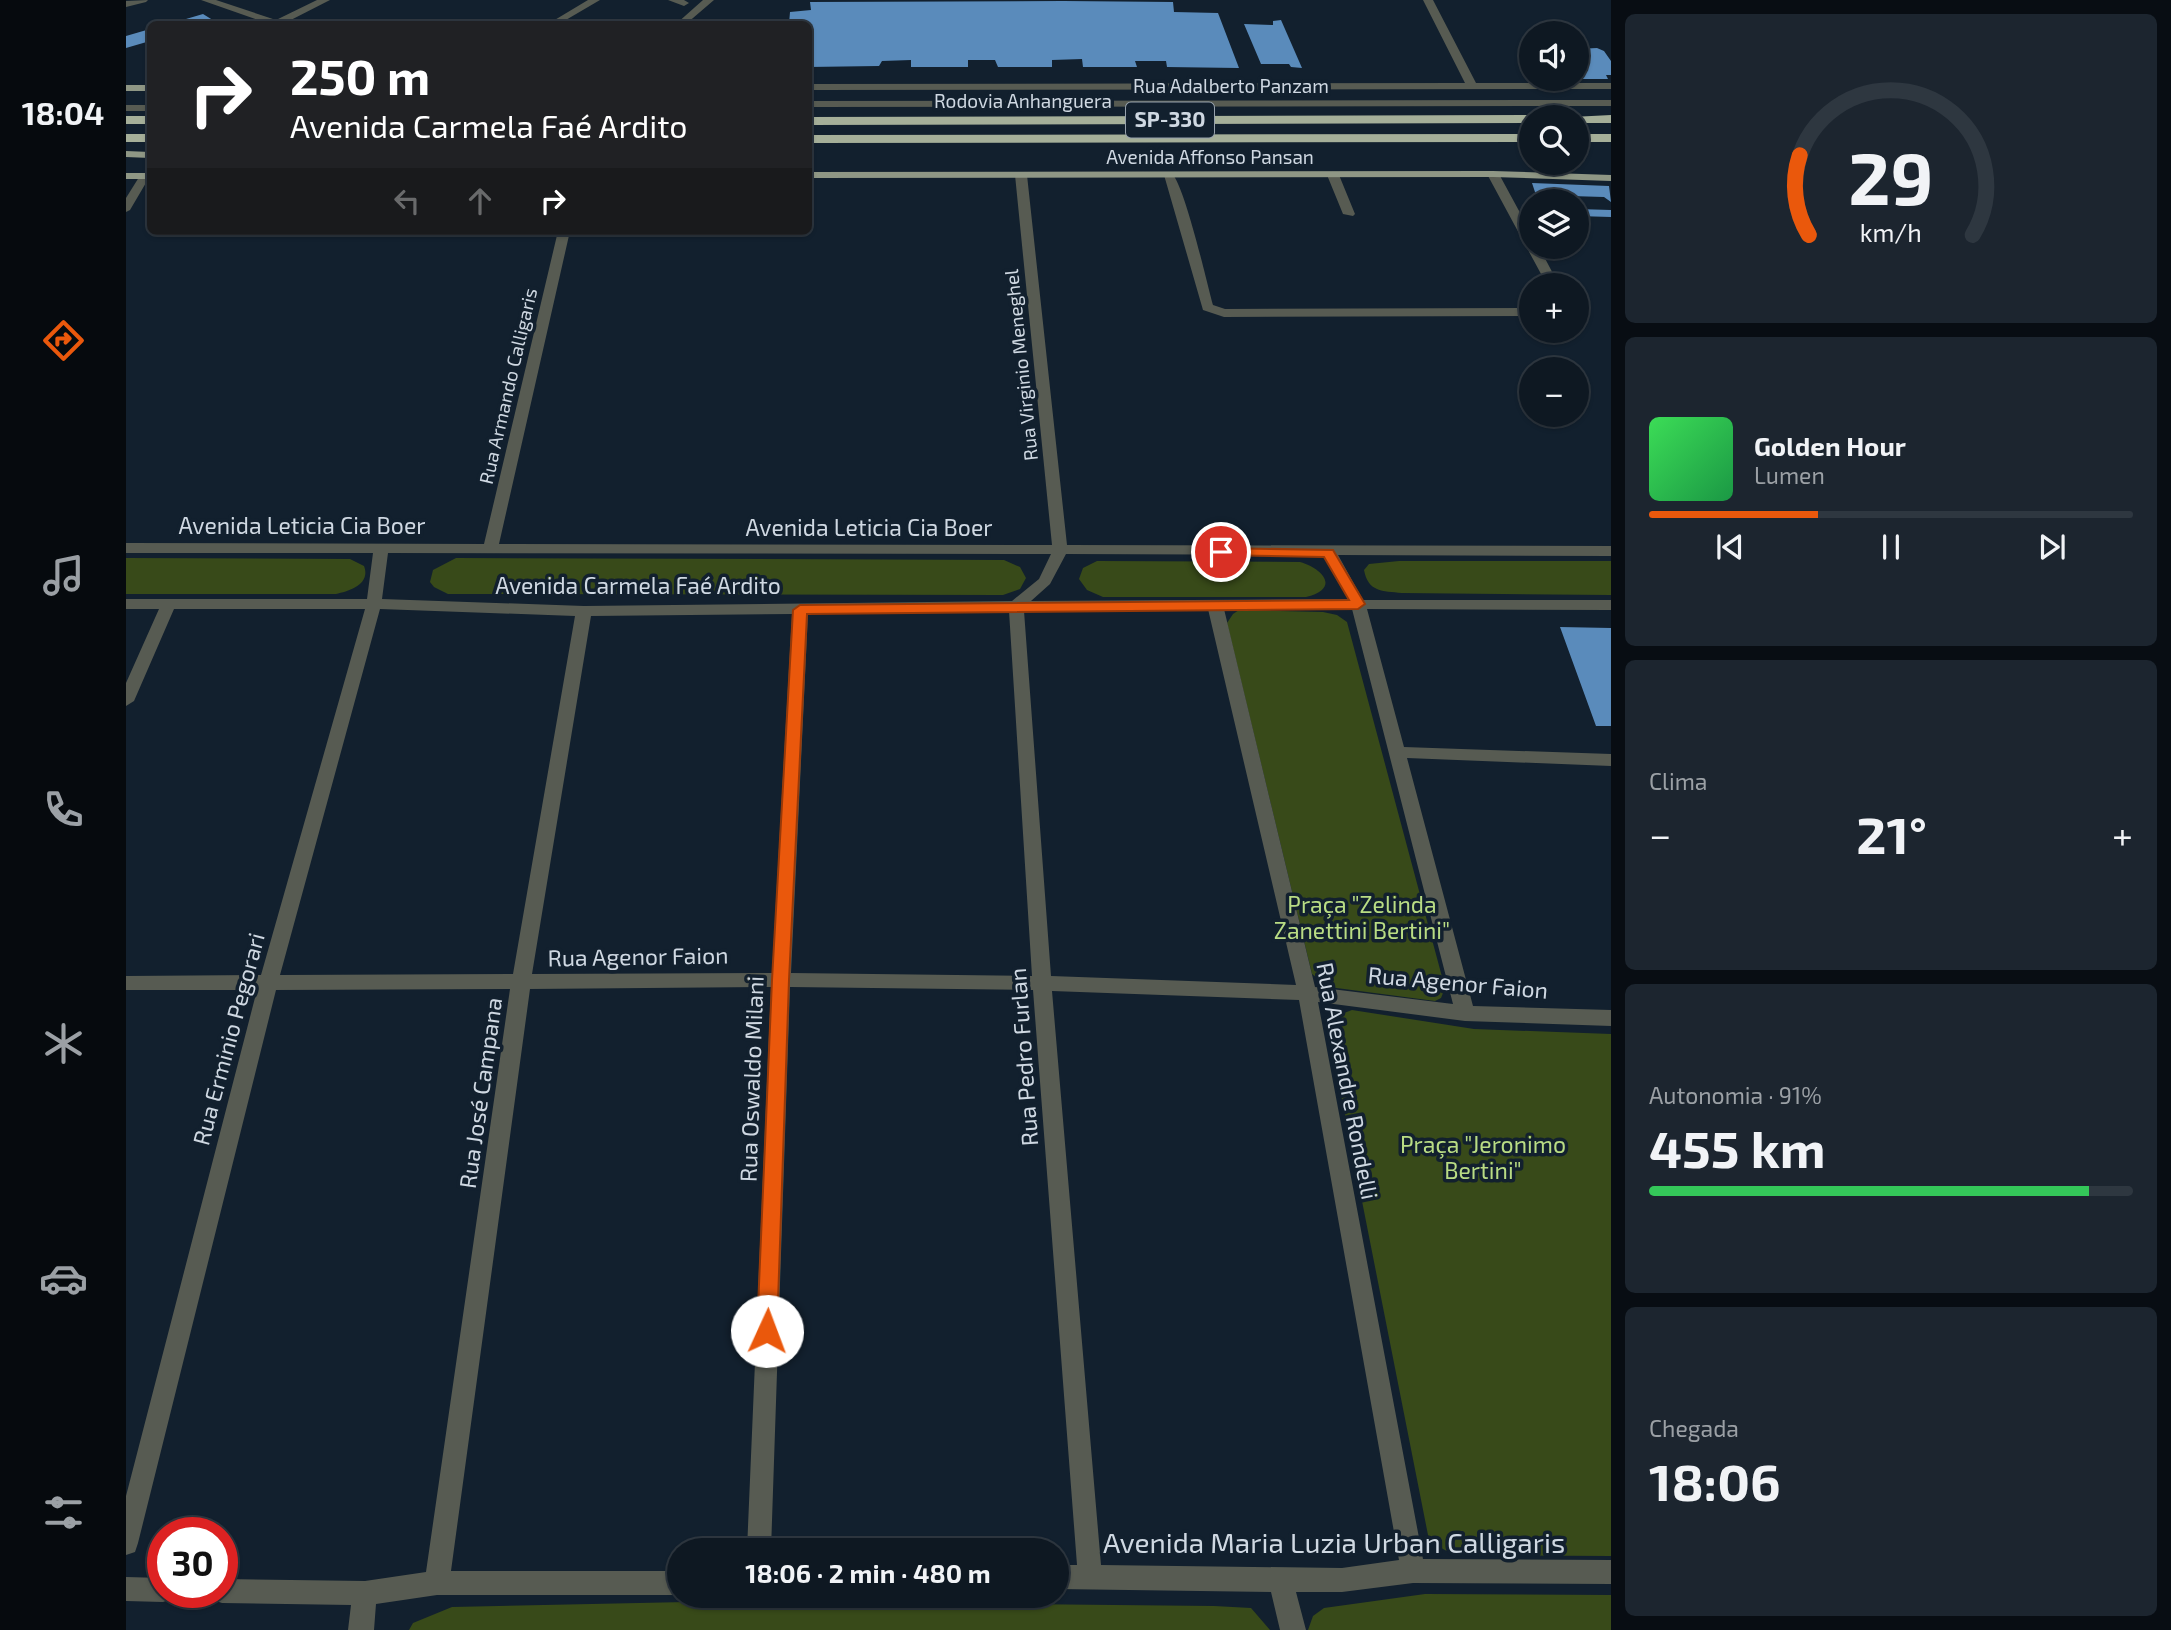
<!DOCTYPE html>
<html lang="pt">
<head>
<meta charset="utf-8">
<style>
	body { margin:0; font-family:"Exo 2",sans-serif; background:#1c252f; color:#f1f3f6; height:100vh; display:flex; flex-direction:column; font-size:26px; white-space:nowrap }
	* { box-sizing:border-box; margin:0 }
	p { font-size:23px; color:#9ba0a5 }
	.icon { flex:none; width:38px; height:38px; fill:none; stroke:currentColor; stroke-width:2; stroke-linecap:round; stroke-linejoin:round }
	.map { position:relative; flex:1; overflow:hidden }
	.details { display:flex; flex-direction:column; gap:14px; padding:14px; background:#080d13; width:560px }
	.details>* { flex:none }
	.banner { position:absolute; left:21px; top:21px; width:665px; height:214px; border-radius:10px; box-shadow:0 2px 5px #0004,0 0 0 2px #2e3740; background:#202124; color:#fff; overflow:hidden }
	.tools { position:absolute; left:1393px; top:21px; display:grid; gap:14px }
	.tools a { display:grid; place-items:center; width:70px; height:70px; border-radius:50%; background:#0e1822; box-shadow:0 2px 5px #0004,0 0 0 2px #2e3740; font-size:35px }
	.speed { position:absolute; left:21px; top:1517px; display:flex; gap:14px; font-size:35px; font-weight:700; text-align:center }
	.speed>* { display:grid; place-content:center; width:91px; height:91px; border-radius:50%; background:#0e1822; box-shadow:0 2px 5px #0004,0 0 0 2px #2e3740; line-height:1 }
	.speed .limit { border:10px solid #d22; background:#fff; color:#111 }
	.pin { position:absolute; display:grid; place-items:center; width:60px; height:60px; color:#fff; margin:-30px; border:4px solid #fff; border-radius:50%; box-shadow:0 2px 7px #0007 }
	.me { position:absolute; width:77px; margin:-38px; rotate:2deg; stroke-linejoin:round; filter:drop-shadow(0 0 5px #0008) }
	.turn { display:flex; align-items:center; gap:24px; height:147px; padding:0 28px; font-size:32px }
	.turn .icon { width:91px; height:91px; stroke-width:2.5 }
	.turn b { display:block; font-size:49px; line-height:60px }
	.lanes { display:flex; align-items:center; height:66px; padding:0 28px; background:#0003; justify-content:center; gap:35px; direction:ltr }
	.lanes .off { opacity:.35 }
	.big { font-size:52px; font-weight:700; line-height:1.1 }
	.details .widget { flex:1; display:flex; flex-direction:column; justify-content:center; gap:10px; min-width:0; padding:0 24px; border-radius:10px; background:#1c252f }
	.details .dial { align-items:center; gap:0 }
	.dial svg { height:182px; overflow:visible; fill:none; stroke:#2e3740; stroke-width:7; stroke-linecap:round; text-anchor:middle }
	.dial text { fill:#f1f3f6; stroke:none }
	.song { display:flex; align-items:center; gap:21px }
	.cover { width:84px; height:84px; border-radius:10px; background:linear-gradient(135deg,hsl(130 70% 55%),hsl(140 70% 35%)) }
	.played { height:7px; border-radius:4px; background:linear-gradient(90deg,#ea580c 35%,#2e3740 35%) }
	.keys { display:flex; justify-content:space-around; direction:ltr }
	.heat { display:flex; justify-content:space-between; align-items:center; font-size:38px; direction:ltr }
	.charge { height:10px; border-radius:5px; background:linear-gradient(90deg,#34c759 91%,#2e3740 0) }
	.trip { position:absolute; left:541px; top:1538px; width:402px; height:70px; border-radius:35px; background:#0e1822; box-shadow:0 2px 5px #0004,0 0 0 2px #2e3740; font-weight:700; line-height:70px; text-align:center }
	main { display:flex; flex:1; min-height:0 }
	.tabs { display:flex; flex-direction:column; width:126px; justify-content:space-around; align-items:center; background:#060a0e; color:#9ba0a5 }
	.tabs .icon { width:49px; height:49px }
	.tabs .on { color:#ea580c }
	.tabs b { font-size:32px; color:#f1f3f6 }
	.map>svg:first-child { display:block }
</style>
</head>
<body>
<main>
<nav class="tabs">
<b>18:04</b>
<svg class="icon on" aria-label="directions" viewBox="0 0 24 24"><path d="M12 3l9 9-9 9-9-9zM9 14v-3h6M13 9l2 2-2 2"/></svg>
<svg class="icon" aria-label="music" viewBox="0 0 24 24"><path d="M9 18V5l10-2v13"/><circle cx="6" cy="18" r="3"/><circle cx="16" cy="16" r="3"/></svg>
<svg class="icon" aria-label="phone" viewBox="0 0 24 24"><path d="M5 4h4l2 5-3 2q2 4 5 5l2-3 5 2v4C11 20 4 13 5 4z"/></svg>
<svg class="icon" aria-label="climate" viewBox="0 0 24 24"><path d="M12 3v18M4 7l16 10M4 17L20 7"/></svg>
<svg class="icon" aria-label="car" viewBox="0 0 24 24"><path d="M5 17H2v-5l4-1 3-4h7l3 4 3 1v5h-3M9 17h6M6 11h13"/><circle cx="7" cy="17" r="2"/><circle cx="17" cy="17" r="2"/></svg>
<svg class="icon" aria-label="filters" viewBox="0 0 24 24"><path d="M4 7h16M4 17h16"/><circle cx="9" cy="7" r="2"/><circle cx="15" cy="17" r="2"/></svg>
</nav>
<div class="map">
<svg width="1485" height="1630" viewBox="0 0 1485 1630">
	<rect width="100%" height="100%" fill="#12202e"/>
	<path fill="#384a19" d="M 0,558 L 224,559 L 238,566 C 245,584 224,591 210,594 L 0,594 Z
		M 330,558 L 878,560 L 894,567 L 900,578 L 894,589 L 877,595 L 322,594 L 308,587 L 304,582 L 307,570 Z
		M 971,561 L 1174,562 C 1198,569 1214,589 1180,597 L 977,597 L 961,590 L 953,579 L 957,568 Z
		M 1273,561 L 1485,561 L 1485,595 L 1276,593 C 1256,591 1242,592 1238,570 L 1243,564 Z
		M 1113,610 L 1197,612 L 1211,615 L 1221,622 L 1319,988 L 1315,998 L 1309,1001 L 1203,987 L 1186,974 L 1101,623 L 1107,614 Z
		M 1226,1010 L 1348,1029 L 1485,1034 L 1485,1556 L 1328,1555 L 1308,1544 L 1302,1535 L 1202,1029 L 1210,1016 Z
		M 1299,1594 L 1485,1595 L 1485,1630 L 1182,1630 L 1187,1616 L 1198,1608 Z
		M 608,1601 L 1088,1606 L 1125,1608 L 1144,1630 L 283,1630 L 287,1623 L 326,1607 Z"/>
	<path fill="#5a8bbb" d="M 937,1 L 1047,2 L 1048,12 L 1092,13 L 1113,68 L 1041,67 L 1040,61 L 1009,61 L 1011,67 L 957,67 L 956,59 L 926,60 L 926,67 L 872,67 L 869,60 L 842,60 L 842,67 L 785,67 L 785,60 L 756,61 L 753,66 L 682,67 L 682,24 L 663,24 L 664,12 L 685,10 L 684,2 Z
		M 77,14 L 90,22 L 43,24 Z
		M 1155,20 L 1176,68 L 1165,67 L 1163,64 L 1135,64 L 1118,24 L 1147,25 L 1147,21 Z
		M 24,29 L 24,41 L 0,48 L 0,36 Z
		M 1471,48 L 1478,51 L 1485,61 L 1485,75 L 1480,75 L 1482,79 L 1454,79 L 1451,74 L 1451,49 Z
		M 1406,183 L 1483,186 L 1485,202 L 1478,197 L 1410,195 Z
		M 1451,209 L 1485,210 L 1485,217 L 1451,216 Z
		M 1434,627 L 1485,628 L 1485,726 L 1470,726 Z"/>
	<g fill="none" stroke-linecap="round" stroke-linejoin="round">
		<path fill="#575b52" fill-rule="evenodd" d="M 22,0 L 20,2 L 0,7 L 0,1 Z
			M 75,0 L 90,0 L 150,20 L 191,0 L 204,0 L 157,24 L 144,24 Z
			M 462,0 L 474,0 L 433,24 L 422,24 Z
			M 542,0 L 558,0 L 563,3 L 558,6 Z
			M 577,0 L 588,0 L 560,24 L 550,24 Z
			M 1297,0 L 1307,0 L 1350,83 L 1485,83 L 1485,89 L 682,90 L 682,84 L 1339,83 Z
			M 1485,100 L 1485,106 L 682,107 L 682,101 Z
			M 0,105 L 24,105 L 24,111 L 0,111 Z
			M 895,172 L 901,175 L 941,545 L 1485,546 L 1485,556 L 1212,555 L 1237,600 L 1485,600 L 1485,610 L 1241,609 L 1278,747 L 1485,754 L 1485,766 L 1281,758 L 1347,1006 L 1485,1010 L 1485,1026 L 1339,1021 L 1192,1002 L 1297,1559 L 1485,1560 L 1485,1584 L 1287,1583 L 1216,1592 L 1170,1592 L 1180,1630 L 1154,1630 L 1145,1592 L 931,1589 L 931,1565 L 951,1565 L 907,990 L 664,987 L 645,1550 L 621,1550 L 645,987 L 404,989 L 325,1571 L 553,1571 L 553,1595 L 311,1595 L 250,1604 L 248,1630 L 222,1630 L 225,1605 L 96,1603 L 87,1600 L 84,1592 L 96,1592 L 96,1579 L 239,1581 L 300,1572 L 384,989 L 150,990 L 12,1543 L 9,1552 L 0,1555 L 0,1496 L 131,990 L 0,990 L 0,976 L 135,975 L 239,609 L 48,609 L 8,701 L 0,706 L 0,683 L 33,609 L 0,609 L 0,599 L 241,599 L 247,553 L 0,553 L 0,543 L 358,544 L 432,231 L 444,231 L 373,544 L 926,545 L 889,175 ZM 262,553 L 925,554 L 913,579 L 886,601 L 458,606 L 256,599 ZM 940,554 L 1197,555 L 1222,599 L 905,601 L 924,584 ZM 254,609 L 449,616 L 387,974 L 154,975 ZM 1082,609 L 1170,985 L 925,976 L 898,611 ZM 1098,609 L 1226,609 L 1327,1004 L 1189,987 ZM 883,611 L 906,976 L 665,973 L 682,613 ZM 666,614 L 646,973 L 406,974 L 465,616 ZM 926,991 L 1173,1000 L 1273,1560 L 1216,1568 L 975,1565 Z
			M 1044,172 C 1057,177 1081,284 1087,305 L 1099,309 L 1405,308 L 1405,316 L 1098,317 L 1077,310 L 1038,175 Z
			M 1207,172 L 1213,175 L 1229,214 L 1227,216 L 1217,214 L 1201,175 Z
			M 1363,172 L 1373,174 L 1405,233 L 1405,247 L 1413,247 L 1433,285 L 1421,285 L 1361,174 Z
			M 15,174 L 23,174 L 24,176 L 4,210 L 0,212 L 0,198 Z
			M 0,1577 L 37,1578 L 37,1592 L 48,1592 L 46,1599 L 37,1602 L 0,1601 Z"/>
		<path fill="#8f9785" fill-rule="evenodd" d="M 0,85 L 24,85 L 24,91 L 0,91 Z
			M 0,151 L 24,152 L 24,158 L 0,157 Z
			M 1367,171 L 1485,175 L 1485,181 L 1367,177 L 682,178 L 682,172 Z
			M 0,173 L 24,173 L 24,179 L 0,179 Z"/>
		<path fill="#a5af99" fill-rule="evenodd" d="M 1405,115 L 1410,117 L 1405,117 L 1405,123 L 682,125 L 682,117 Z
			M 1485,115 L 1485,123 L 1451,123 L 1451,117 L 1446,117 Z
			M 0,116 L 24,116 L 24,124 L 0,124 Z
			M 0,134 L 24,134 L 24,142 L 0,142 Z
			M 1405,134 L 1405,142 L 682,143 L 682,135 Z
			M 1451,134 L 1485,134 L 1485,142 L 1451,142 Z"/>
	</g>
	<path fill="#ea580c" stroke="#983908" stroke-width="2" d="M 1095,548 L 1207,550 L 1239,604 L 1232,609 L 681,614 L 663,980 L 651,1331 L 648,1338 L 641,1341 L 634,1338 L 631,1331 L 646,980 L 667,610 L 674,605 L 1223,600 L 1198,557 L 1090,555 L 1090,549 Z"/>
	<g text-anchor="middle" stroke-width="7" stroke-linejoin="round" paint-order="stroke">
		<g font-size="19" fill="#cfd8e2" stroke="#12202e">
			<text x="1105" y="93">Rua Adalberto Panzam</text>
			<text x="897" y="108">Rodovia Anhanguera</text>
			<text x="1084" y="164">Avenida Affonso Pansan</text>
			<text transform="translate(895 365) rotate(-96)" y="7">Rua Virginio Meneghel</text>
			<text transform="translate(382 386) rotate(-77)" y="7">Rua Armando Calligaris</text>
		</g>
		<rect fill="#12202e" stroke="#96a1ac" stroke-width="2" x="1000" y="102.5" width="88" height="35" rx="5"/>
		<g font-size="21" font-weight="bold" fill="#cfd8e2">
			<text x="1044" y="127">SP-330</text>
		</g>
		<g font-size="23" fill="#cfd8e2" stroke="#12202e">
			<text x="176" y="534">Avenida Leticia Cia Boer</text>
			<text x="743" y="536">Avenida Leticia Cia Boer</text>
			<text x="512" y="594">Avenida Carmela Faé Ardito</text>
			<text transform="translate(512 957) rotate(-1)" y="8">Rua Agenor Faion</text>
			<text transform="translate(1332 983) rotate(5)" y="8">Rua Agenor Faion</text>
			<text transform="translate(103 1039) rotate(-75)" y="8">Rua Erminio Pegorari</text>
			<text transform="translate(898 1057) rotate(-94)" y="8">Rua Pedro Furlan</text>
			<text transform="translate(626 1079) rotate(-88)" y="8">Rua Oswaldo Milani</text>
			<text transform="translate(1221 1081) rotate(79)" y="8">Rua Alexandre Rondelli</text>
			<text transform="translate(355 1093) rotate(-82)" y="8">Rua José Campana</text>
		</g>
		<g font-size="23" fill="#b9dc84" stroke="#12202e">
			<text x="1236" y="913">Praça "Zelinda<tspan x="1236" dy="26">Zanettini Bertini"</tspan></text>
			<text x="1357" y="1153">Praça "Jeronimo<tspan x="1357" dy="26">Bertini"</tspan></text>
		</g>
		<g font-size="28" fill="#cfd8e2" stroke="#12202e">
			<text x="1208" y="1553">Avenida Maria Luzia Urban Calligaris</text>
		</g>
	</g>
</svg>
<div class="tools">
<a><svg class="icon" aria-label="sound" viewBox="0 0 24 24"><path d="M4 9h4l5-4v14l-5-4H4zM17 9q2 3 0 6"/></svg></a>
<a><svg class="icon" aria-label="search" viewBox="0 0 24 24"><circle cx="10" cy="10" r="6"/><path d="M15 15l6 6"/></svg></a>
<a><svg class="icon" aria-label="layers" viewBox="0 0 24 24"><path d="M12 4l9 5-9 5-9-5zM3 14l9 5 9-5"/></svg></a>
<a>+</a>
<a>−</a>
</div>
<div class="speed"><div class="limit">30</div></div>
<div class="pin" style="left:1095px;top:552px;background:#d93025"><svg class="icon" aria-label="arrive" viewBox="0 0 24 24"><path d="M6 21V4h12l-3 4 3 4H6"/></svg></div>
<svg class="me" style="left:641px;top:1331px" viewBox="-20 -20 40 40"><circle r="19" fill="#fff"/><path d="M0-13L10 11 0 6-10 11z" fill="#ea580c"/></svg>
<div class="trip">18:06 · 2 min · 480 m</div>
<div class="banner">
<div class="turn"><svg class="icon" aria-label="right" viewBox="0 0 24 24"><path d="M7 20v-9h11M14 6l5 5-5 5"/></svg><div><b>250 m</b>Avenida Carmela Faé Ardito</div></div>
<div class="lanes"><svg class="icon off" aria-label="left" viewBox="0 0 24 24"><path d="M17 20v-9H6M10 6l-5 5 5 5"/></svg><svg class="icon off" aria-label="ahead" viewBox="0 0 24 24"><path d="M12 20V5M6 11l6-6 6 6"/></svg><svg class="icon" aria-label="right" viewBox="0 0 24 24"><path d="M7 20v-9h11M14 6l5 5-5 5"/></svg></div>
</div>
</div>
<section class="details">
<div class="widget dial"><svg viewBox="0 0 100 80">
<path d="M14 69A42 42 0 1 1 86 69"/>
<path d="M14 69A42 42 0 0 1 10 34" stroke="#ea580c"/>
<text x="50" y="56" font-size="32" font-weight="700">29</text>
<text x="50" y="72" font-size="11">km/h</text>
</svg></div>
<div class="widget">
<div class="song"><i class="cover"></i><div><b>Golden Hour</b><p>Lumen</p></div></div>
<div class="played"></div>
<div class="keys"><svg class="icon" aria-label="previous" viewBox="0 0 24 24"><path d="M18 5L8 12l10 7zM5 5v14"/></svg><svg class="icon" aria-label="pause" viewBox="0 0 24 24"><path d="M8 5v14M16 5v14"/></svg><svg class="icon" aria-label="next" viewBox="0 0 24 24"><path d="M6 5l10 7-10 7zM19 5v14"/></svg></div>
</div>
<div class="widget"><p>Clima</p>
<div class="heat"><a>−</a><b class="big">21°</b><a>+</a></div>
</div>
<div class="widget"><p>Autonomia · 91%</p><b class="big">455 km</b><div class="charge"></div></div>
<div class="widget"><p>Chegada</p><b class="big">18:06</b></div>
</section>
</main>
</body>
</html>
